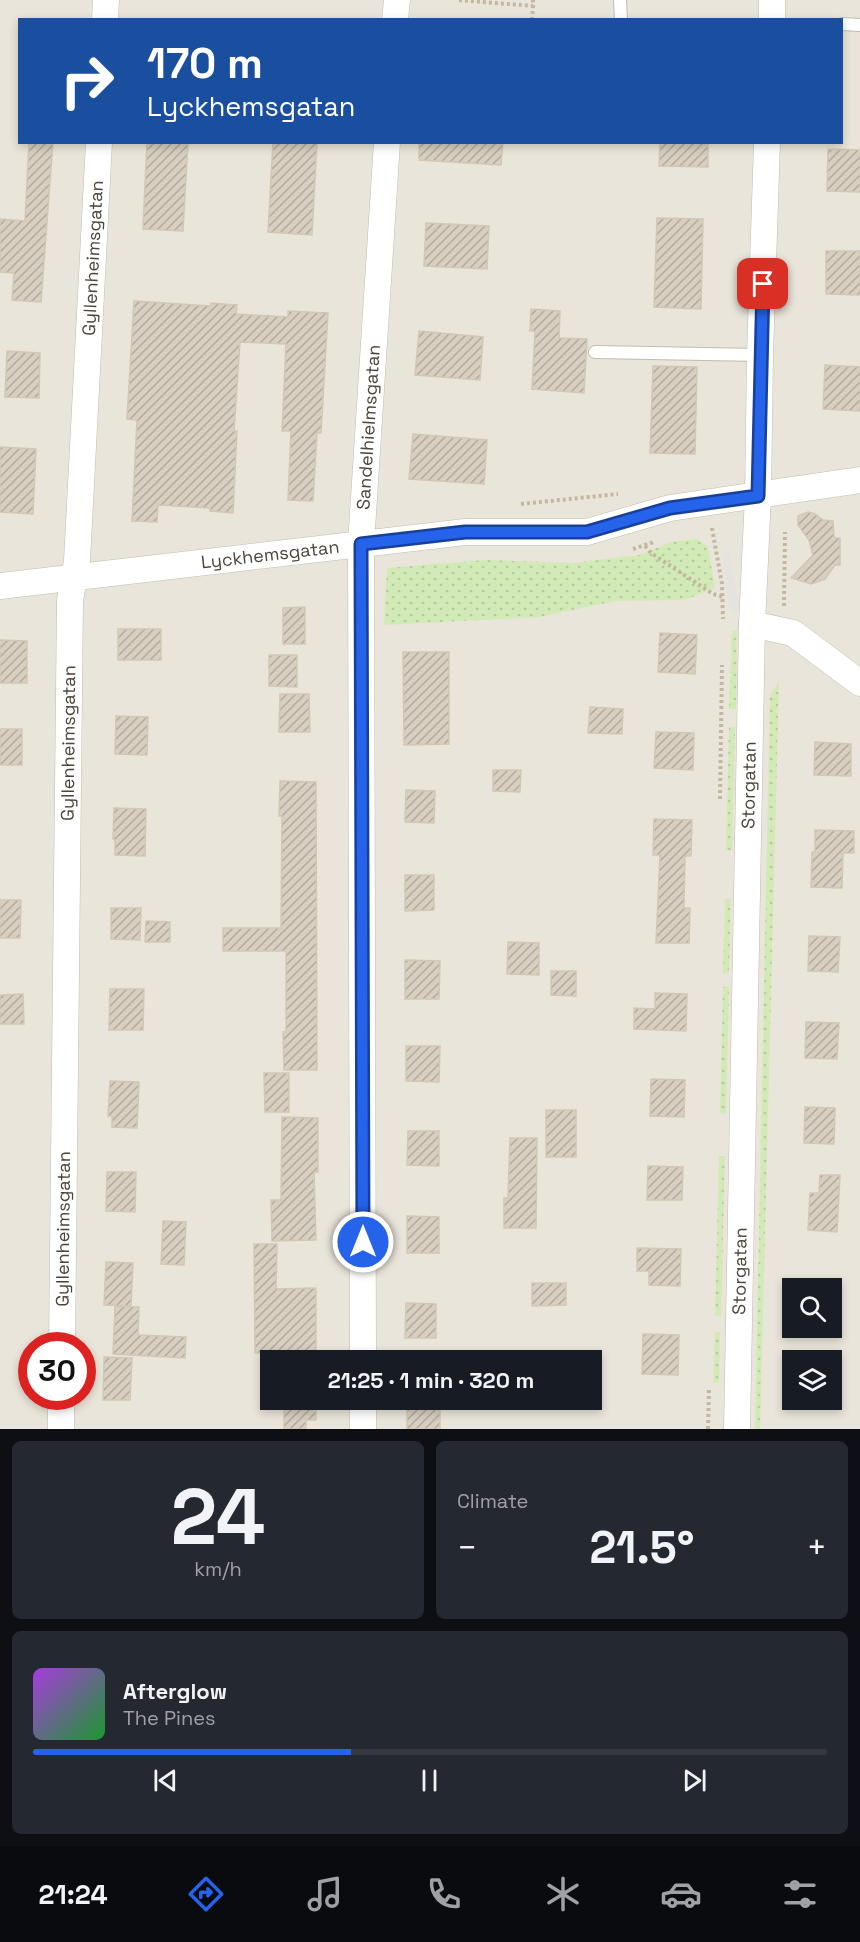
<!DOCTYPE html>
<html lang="en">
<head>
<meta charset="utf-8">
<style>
	body { margin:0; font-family:"Space Grotesk",sans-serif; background:#242831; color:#f1f3f6; height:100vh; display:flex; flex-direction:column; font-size:22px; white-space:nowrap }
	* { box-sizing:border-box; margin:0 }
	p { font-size:20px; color:#9ea1a6 }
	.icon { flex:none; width:33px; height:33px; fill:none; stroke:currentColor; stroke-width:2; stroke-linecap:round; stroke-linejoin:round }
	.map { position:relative; height:1429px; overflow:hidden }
	.sheet { display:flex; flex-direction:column; gap:12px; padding:12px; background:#0d0f14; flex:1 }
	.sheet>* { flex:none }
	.top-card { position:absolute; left:18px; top:18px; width:825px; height:126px; border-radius:0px; box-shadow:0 3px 9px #0003; background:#1a4fa0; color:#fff; overflow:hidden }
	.fabs { position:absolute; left:782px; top:1278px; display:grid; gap:12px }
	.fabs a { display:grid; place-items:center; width:60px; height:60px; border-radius:0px; background:#171b24; box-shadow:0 3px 9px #0003; font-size:30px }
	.speed { position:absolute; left:18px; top:1332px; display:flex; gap:12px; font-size:30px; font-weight:700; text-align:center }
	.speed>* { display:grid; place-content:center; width:78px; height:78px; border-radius:50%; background:#171b24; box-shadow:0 3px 9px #0003; line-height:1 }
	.speed .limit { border:9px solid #d22; background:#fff; color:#111 }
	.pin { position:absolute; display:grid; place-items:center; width:51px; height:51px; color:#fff; margin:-26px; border-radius:12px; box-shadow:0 3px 9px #0006 }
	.me { position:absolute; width:66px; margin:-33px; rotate:0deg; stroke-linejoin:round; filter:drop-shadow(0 0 4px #0008) }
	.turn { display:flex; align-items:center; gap:21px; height:126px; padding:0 30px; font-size:27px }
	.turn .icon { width:78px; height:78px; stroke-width:2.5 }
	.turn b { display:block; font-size:42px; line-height:51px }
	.big { font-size:45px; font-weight:800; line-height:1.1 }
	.sheet .widget { flex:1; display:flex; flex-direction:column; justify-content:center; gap:9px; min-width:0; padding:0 21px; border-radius:9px; background:#242831 }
	.sheet .dial { align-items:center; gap:0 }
	.dial b { font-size:78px; line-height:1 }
	.song { display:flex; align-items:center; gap:18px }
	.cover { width:72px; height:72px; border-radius:9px; background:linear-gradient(135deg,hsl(280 70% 55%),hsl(130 70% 35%)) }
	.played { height:6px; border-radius:3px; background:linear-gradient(90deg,#2563eb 40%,#363941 40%) }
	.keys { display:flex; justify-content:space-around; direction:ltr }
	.heat { display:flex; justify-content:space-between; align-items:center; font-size:33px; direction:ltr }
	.sheet .tiles { flex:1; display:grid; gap:12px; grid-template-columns:1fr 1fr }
	.widget:last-child { grid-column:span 2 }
	.trip { position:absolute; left:260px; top:1350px; width:342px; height:60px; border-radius:0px; background:#171b24; box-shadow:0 3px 9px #0003; font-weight:800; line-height:60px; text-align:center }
	.tabs { display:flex; height:96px; justify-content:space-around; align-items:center; background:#090b0e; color:#9ea1a6 }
	.tabs .icon { width:42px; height:42px }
	.tabs .active { color:#2563eb }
	.tabs b { font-size:27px; color:#f1f3f6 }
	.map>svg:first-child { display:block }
</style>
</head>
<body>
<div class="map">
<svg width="860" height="1429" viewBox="0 0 860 1429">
	<defs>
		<pattern id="grass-dots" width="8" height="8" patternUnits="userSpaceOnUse" patternTransform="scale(1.5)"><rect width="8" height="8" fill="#d2eab5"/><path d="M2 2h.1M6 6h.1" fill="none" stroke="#b6ca9c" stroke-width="1.8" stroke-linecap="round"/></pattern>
		<pattern id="building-hatch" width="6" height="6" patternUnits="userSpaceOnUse" patternTransform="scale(1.5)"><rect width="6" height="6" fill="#d8cfc1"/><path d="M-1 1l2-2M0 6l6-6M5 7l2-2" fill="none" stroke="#b1aa9e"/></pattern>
	</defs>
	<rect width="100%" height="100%" fill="#f6f3ec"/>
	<path fill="#eae5da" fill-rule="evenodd" d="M 0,0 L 860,0 L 860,1429 L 0,1429 ZM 20,20 L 842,20 L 842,142 L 20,142 ZM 792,1288 L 831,1288 L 831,1328 L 792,1328 ZM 32,1346 L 82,1346 L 82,1396 L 32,1396 ZM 270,1360 L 591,1360 L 591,1400 L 270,1400 ZM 792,1360 L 831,1360 L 831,1400 L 792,1400 Z"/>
	<path fill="url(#grass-dots)" d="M 697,539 L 708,547 L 715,588 L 685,600 L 615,601 L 539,617 L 384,625 L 387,568 L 485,560 L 573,563 L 640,555 L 670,542 Z
		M 732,631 L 737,631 L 736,709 L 729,709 Z
		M 779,681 L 760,1429 L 755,1429 L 770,695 Z
		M 729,727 L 735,727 L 732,850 L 726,850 Z
		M 725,899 L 731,899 L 729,973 L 723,974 Z
		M 729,986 L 726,1114 L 720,1113 L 723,987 Z
		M 719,1156 L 725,1156 L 721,1315 L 715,1316 Z
		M 715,1332 L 720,1332 L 719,1382 L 713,1383 Z"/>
	<path fill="#e5e3e0" d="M 729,550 L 740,612 L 737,613 L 728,605 L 723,558 Z"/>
	<path fill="url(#building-hatch)" stroke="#d3c7b4" stroke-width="1.5" d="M 29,142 L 53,142 L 41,302 L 12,300 L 14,273 L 0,272 L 0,219 L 25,221 Z
		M 147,142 L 188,142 L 183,231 L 143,229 Z
		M 273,142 L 317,142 L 312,235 L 268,232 Z
		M 419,142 L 503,142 L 501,165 L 419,160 Z
		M 660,142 L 708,142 L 708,167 L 659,166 Z
		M 828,149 L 860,150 L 860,192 L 827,191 Z
		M 657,218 L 703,219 L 701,309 L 654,307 Z
		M 426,223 L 489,226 L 487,269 L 424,266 Z
		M 826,251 L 860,251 L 860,295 L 826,294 Z
		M 134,301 L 211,306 L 211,303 L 237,305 L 236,314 L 288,317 L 288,311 L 328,313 L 321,433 L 317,433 L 313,501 L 288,500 L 291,431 L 282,431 L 286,344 L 240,342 L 234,431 L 237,431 L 233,513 L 210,511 L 210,508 L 158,505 L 157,522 L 132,521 L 137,420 L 127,419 Z
		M 531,309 L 560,311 L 559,338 L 587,339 L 584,393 L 532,389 L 535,331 L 530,331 Z
		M 419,331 L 483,337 L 480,380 L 415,375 Z
		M 7,351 L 40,353 L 39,398 L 5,397 Z
		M 825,365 L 860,367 L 860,411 L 823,409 Z
		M 653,366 L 697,367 L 695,454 L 650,453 Z
		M 413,434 L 487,440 L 484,484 L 409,479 Z
		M 0,447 L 36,449 L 33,514 L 0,512 Z
		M 808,512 L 815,514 L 823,520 L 833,521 L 834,538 L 840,538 L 840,565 L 835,565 L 825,579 L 811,584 L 791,578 L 813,555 L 809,540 L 798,525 L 798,516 Z
		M 305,607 L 305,644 L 283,644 L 283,608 Z
		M 118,629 L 161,629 L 161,660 L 118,660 Z
		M 660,633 L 697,635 L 695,674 L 658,672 Z
		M 0,640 L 27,641 L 27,683 L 0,683 Z
		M 403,652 L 449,652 L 449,744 L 404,745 Z
		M 269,655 L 297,655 L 297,687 L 269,686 Z
		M 280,694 L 309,694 L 310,732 L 279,732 Z
		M 590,707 L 623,709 L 622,734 L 588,733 Z
		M 116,716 L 148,717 L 147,755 L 115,754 Z
		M 0,729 L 22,729 L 22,765 L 0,765 Z
		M 656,732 L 694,733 L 693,770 L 654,768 Z
		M 815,742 L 851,744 L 851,776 L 814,775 Z
		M 493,770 L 521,770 L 520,792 L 493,791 Z
		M 280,781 L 316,782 L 317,1070 L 284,1070 L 283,1032 L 286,1032 L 286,951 L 223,951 L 223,928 L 281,928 L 282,816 L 279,816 Z
		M 406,790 L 435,791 L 434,823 L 405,822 Z
		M 114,808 L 146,809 L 145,856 L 115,855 L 115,840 L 113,839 Z
		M 654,819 L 692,820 L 691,856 L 685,856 L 684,908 L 690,908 L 689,943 L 656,943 L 660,855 L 653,855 Z
		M 815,830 L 854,831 L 854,853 L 843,853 L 842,888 L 811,887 L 812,852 L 815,852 Z
		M 405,875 L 434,875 L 434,910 L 405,911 Z
		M 0,900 L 21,900 L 20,938 L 0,938 Z
		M 111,908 L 141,908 L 140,940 L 111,939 Z
		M 146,921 L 170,922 L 170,942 L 145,942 Z
		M 809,936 L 840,937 L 838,972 L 808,971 Z
		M 508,942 L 539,943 L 539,975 L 507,974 Z
		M 405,960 L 440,961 L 439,999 L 405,999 Z
		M 551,971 L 576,971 L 576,996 L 551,995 Z
		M 110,989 L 144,989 L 143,1030 L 109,1030 Z
		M 655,993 L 687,994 L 686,1031 L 634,1029 L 634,1008 L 655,1009 Z
		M 23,994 L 24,1024 L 0,1024 L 0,995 Z
		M 806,1022 L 839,1023 L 837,1059 L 805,1058 Z
		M 406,1046 L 440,1046 L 439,1082 L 406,1081 Z
		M 264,1073 L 289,1073 L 289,1112 L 265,1112 Z
		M 651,1079 L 685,1080 L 684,1117 L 650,1116 Z
		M 110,1081 L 139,1082 L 137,1128 L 112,1127 L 112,1116 L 108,1116 Z
		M 805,1107 L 835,1108 L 834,1144 L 804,1143 Z
		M 546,1110 L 576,1110 L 576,1157 L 546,1157 Z
		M 282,1117 L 318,1118 L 318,1172 L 314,1172 L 316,1240 L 272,1241 L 271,1200 L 281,1200 Z
		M 408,1131 L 439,1131 L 439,1166 L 407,1165 Z
		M 510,1138 L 537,1138 L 536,1228 L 504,1228 L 504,1198 L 508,1198 Z
		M 648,1166 L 683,1167 L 682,1200 L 647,1200 Z
		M 107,1172 L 136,1172 L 135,1212 L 106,1211 Z
		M 820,1175 L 840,1175 L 837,1232 L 808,1230 L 810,1193 L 819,1193 Z
		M 407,1216 L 439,1217 L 439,1253 L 407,1253 Z
		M 163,1221 L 186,1222 L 184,1265 L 161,1264 Z
		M 254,1244 L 277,1244 L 276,1289 L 316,1288 L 316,1354 L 255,1353 Z
		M 637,1248 L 681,1249 L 680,1286 L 649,1285 L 649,1271 L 637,1271 Z
		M 106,1262 L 133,1263 L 131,1306 L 104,1305 Z
		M 532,1283 L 566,1283 L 566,1305 L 532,1306 Z
		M 406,1303 L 436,1304 L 436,1338 L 405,1338 Z
		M 115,1306 L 139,1307 L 138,1335 L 186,1337 L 185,1358 L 113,1354 Z
		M 643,1334 L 679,1335 L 678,1375 L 642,1374 Z
		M 104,1357 L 132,1358 L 130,1400 L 103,1400 Z
		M 284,1400 L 316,1400 L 316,1420 L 306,1420 L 306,1429 L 284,1429 Z
		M 407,1400 L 440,1400 L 440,1429 L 407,1429 Z"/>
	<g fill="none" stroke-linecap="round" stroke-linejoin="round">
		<defs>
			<path id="service" d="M 620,0 L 621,20
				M 842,24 L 860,25
				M 595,352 L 760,355"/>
			<g id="minor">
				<path d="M 105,20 L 106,0"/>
				<path d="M 395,20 L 397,0"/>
				<path d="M 772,20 L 772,0"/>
				<path id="s1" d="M 0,586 L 465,532 L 587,532 L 670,508 L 860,480"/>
				<path d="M 752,624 L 793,633 L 860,683"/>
				<path id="s2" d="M 62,1346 L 70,600 L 77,561 L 99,142"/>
				<path id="s3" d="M 363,1360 L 361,544 L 387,142"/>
				<path d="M 363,1400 L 363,1429"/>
				<path d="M 61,1429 L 61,1396"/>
				<path id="s4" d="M 737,1429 L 752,624 L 758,496 L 760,355 L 767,142"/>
			</g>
		</defs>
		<use href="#service" stroke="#c2bbae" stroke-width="14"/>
		<use href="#minor" stroke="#c2bbae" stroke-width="27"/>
		<path stroke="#c4b79f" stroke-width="4" stroke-dasharray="3 3" stroke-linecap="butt" d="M 459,0 L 533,6 L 533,0
			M 532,20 L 533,6
			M 521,504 L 618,494
			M 712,528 L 722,584 L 723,619
			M 645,546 L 651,553 L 713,594 L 723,597
			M 633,549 L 654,542
			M 784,606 L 785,532
			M 720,799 L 722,665
			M 708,1429 L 709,1388"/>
		<use href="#service" stroke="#fff" stroke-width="12"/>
		<use href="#minor" stroke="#fff" stroke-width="26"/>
	</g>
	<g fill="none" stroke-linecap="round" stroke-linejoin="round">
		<defs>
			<path id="route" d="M 363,1242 L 361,544 L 465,532 L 587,532 L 670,508 L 758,496 L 763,284"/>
		</defs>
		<use href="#route" stroke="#184099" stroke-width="15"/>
		<use href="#route" stroke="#2563eb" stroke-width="10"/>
	</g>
	<g text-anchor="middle" stroke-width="4.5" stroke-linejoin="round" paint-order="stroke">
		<g font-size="18" fill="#4b4439" stroke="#fff">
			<text dy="6" stroke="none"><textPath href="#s2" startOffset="1089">Gyllenheimsgatan</textPath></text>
			<text dy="6" stroke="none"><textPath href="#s3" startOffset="933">Sandelhielmsgatan</textPath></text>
			<text dy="6" stroke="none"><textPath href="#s1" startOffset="272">Lyckhemsgatan</textPath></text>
			<text dy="6" stroke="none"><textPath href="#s2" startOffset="603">Gyllenheimsgatan</textPath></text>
			<text dy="6" stroke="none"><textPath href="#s4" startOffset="644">Storgatan</textPath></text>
			<text dy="6" stroke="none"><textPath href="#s2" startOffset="117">Gyllenheimsgatan</textPath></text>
			<text dy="6" stroke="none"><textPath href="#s4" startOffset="158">Storgatan</textPath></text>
		</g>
	</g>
</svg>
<div class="fabs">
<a><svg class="icon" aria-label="search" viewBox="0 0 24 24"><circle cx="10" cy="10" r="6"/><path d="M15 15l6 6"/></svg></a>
<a><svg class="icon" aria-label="layers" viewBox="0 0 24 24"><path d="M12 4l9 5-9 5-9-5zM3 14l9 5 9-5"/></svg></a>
</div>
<div class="speed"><div class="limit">30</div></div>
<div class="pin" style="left:763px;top:284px;background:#d93025"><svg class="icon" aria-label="arrive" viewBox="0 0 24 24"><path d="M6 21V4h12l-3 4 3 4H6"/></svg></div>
<svg class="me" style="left:363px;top:1242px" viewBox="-20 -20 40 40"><circle r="17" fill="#2563eb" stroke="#fff" stroke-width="3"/><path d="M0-11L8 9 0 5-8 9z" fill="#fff"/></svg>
<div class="trip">21:25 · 1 min · 320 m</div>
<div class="top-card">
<div class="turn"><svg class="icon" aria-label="right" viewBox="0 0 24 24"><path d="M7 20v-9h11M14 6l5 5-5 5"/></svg><div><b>170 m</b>Lyckhemsgatan</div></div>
</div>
</div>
<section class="sheet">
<div class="tiles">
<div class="widget dial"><b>24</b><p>km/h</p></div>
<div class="widget"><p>Climate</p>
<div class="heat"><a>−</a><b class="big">21.5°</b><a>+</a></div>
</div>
<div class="widget">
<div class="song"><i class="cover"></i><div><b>Afterglow</b><p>The Pines</p></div></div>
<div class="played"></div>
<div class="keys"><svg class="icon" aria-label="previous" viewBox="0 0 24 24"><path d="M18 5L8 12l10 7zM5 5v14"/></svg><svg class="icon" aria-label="pause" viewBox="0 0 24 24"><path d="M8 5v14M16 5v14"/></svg><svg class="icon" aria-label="next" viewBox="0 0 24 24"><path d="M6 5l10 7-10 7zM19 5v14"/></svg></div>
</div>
</div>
</section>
<nav class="tabs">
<b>21:24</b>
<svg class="icon active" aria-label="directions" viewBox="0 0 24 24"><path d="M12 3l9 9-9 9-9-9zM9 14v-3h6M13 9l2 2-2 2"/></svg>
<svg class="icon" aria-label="music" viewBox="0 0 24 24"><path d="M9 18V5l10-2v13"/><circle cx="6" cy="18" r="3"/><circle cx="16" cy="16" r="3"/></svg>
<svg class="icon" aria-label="phone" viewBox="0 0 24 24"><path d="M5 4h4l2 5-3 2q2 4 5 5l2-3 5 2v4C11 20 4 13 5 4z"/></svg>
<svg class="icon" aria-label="climate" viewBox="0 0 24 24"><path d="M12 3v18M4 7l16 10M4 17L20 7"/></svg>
<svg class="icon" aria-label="car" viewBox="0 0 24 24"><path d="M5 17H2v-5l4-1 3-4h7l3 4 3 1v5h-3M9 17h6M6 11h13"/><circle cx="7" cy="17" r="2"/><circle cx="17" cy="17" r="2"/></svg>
<svg class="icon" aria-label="filters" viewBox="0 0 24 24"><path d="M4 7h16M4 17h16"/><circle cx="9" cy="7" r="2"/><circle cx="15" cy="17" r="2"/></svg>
</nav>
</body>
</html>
